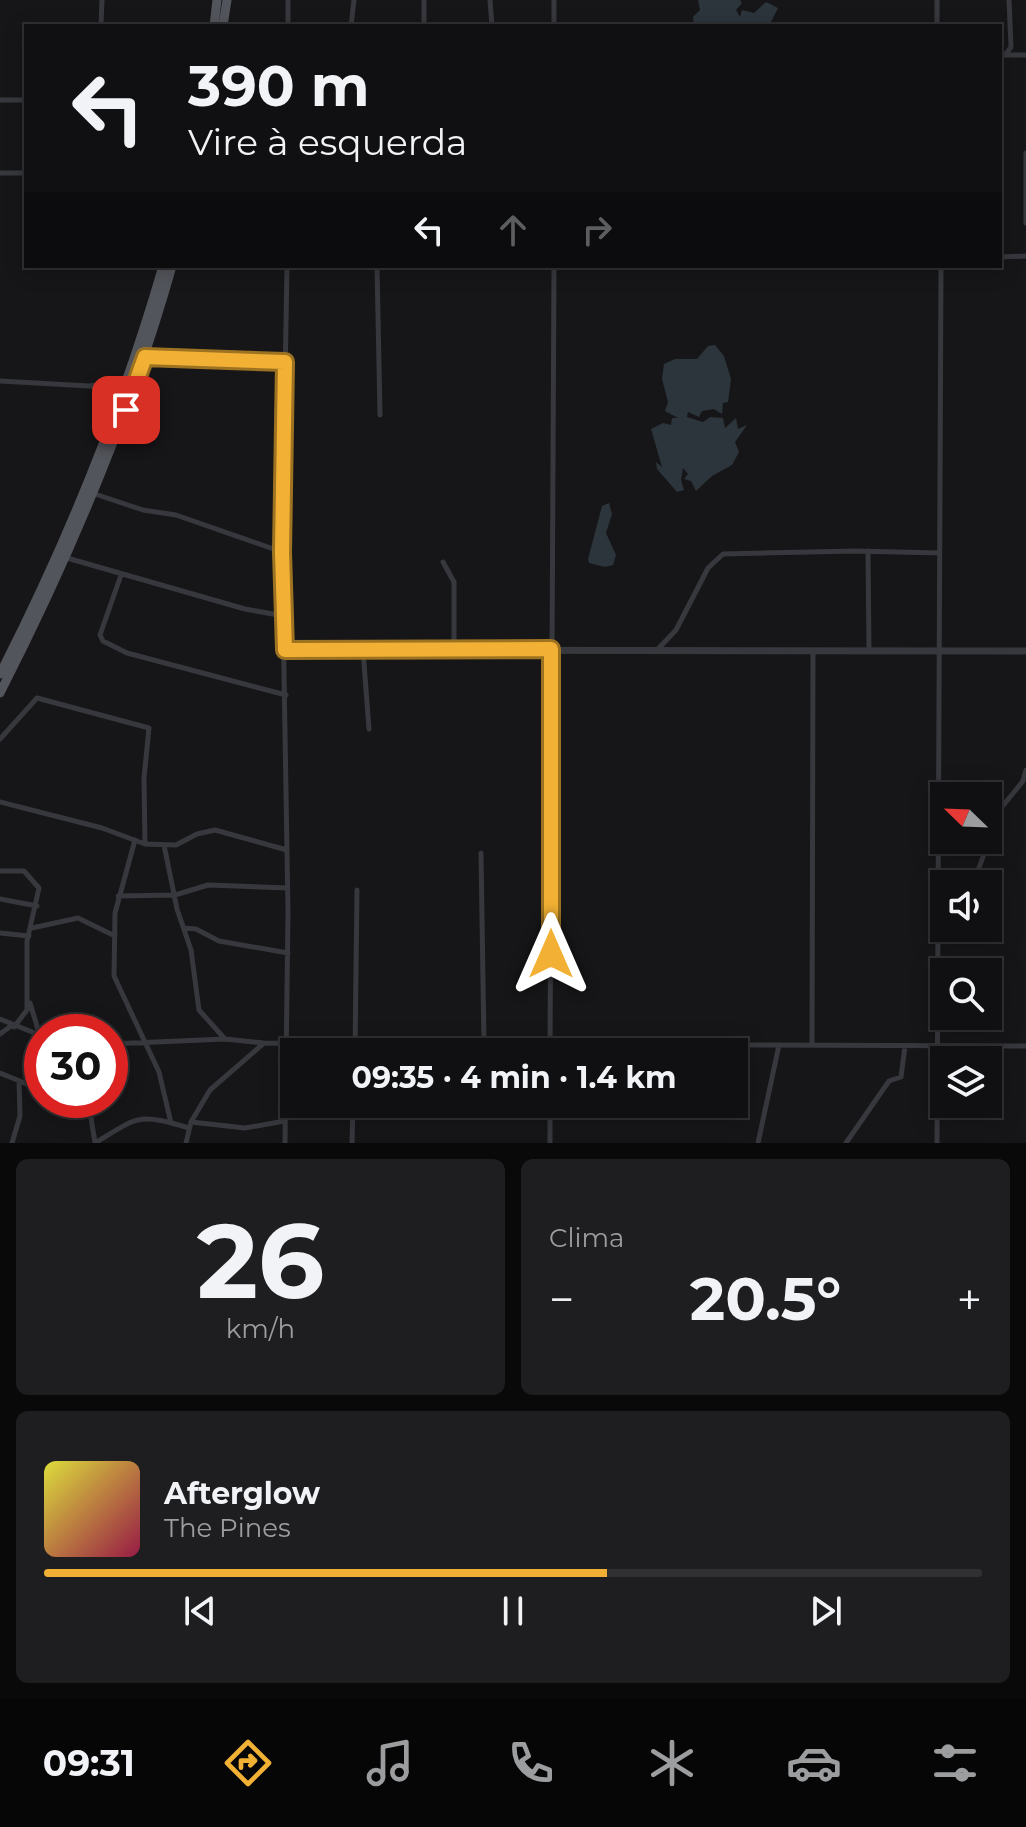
<!DOCTYPE html>
<html lang="pt">
<head>
<meta charset="utf-8">
<style>
	body { margin:0; font-family:Montserrat,sans-serif; background:#1e1e20; color:#f1f3f6; height:100vh; display:flex; flex-direction:column; font-size:30px; white-space:nowrap }
	* { box-sizing:border-box; margin:0 }
	p { font-size:26px; color:#9c9d9f }
	.icon { flex:none; width:44px; height:44px; fill:none; stroke:currentColor; stroke-width:2; stroke-linecap:round; stroke-linejoin:round }
	.map { position:relative; height:1143px; overflow:hidden }
	.side { display:flex; flex-direction:column; gap:16px; padding:16px; background:#09090a; flex:1 }
	.side>* { flex:none }
	.guide { position:absolute; left:24px; top:24px; width:978px; height:244px; border-radius:0px; box-shadow:0 4px 20px #0003,0 0 0 2px #303032; background:#101012; color:#f1f3f6; overflow:hidden }
	.needle { width:52px; rotate:293deg }
	.controls { position:absolute; left:930px; top:782px; display:grid; gap:16px }
	.controls a { display:grid; place-items:center; width:72px; height:72px; border-radius:0px; background:#101012; box-shadow:0 4px 20px #0003,0 0 0 2px #303032; font-size:40px }
	.speed { position:absolute; left:24px; top:1014px; display:flex; gap:16px; font-size:40px; font-weight:700; text-align:center }
	.speed>* { display:grid; place-content:center; width:104px; height:104px; border-radius:50%; background:#101012; box-shadow:0 4px 20px #0003,0 0 0 2px #303032; line-height:1 }
	.speed .limit { border:12px solid #d22; background:#fff; color:#111 }
	.pin { position:absolute; display:grid; place-items:center; width:68px; height:68px; color:#fff; margin:-34px; border-radius:16px; box-shadow:0 4px 12px #0006 }
	.me { position:absolute; width:88px; margin:-44px; rotate:0deg; stroke-linejoin:round; filter:drop-shadow(0 0 6px #0008) }
	.turn { display:flex; align-items:center; gap:28px; height:168px; padding:0 32px; font-size:36px }
	.turn .icon { width:104px; height:104px; stroke-width:2.5 }
	.turn b { display:block; font-size:56px; line-height:68px }
	.lanes { display:flex; align-items:center; height:76px; padding:0 32px; background:#0003; justify-content:center; gap:40px; direction:ltr }
	.lanes .off { opacity:.35 }
	.big { font-size:60px; font-weight:700; line-height:1.1 }
	.side .widget { flex:1; display:flex; flex-direction:column; justify-content:center; gap:12px; min-width:0; padding:0 28px; border-radius:12px; background:#1e1e20 }
	.side .dial { align-items:center; gap:0 }
	.dial b { font-size:104px; line-height:1 }
	.song { display:flex; align-items:center; gap:24px }
	.cover { width:96px; height:96px; border-radius:12px; background:linear-gradient(135deg,hsl(60 70% 55%),hsl(340 70% 35%)) }
	.played { height:8px; border-radius:4px; background:linear-gradient(90deg,#f2b134 60%,#303032 60%) }
	.keys { display:flex; justify-content:space-around; direction:ltr }
	.heat { display:flex; justify-content:space-between; align-items:center; font-size:44px; direction:ltr }
	.side .tiles { flex:1; display:grid; gap:16px; grid-template-columns:1fr 1fr }
	.widget:last-child { grid-column:span 2 }
	.trip { position:absolute; left:280px; top:1038px; width:468px; height:80px; border-radius:0px; background:#101012; box-shadow:0 4px 20px #0003,0 0 0 2px #303032; font-weight:700; line-height:80px; text-align:center }
	.dock { display:flex; height:128px; justify-content:space-around; align-items:center; background:#060607; color:#9c9d9f }
	.dock .icon { width:56px; height:56px }
	.dock .on { color:#f2b134 }
	.dock b { font-size:36px; color:#f1f3f6 }
	.map>svg:first-child { display:block }
</style>
</head>
<body>
<div class="map">
<svg width="1026" height="1143" viewBox="0 0 1026 1143">
	<rect width="100%" height="100%" fill="#161618"/>
	<path fill="#2c353c" d="M 698,0 L 740,0 L 742,3 L 736,10 L 740,17 L 742,10 L 754,13 L 766,2 L 778,8 L 769,26 L 708,26 L 704,22 L 694,26 L 693,17 L 700,10 Z
		M 715,345 L 724,356 L 731,379 L 728,402 L 723,403 L 722,414 L 714,409 L 702,411 L 699,417 L 688,412 L 687,417 L 703,422 L 710,417 L 723,418 L 725,428 L 736,418 L 738,429 L 747,425 L 735,442 L 739,452 L 732,465 L 712,476 L 696,491 L 691,481 L 684,479 L 688,474 L 683,468 L 681,480 L 684,490 L 677,492 L 657,469 L 656,462 L 662,467 L 651,429 L 663,423 L 671,425 L 672,418 L 678,418 L 665,411 L 668,402 L 662,379 L 664,364 L 675,359 L 697,359 L 708,346 Z
		M 609,503 L 612,514 L 606,533 L 616,555 L 613,565 L 605,567 L 589,563 L 588,559 L 602,506 Z"/>
	<g fill="none" stroke-linecap="round" stroke-linejoin="round">
		<path stroke="#37383d" stroke-width="5" d="M 424,0 L 424,26
			M 490,0 L 492,26
			M 101,26 L 102,0
			M 288,26 L 288,0
			M 351,26 L 354,0
			M 554,26 L 554,0
			M 937,26 L 937,0
			M 1000,55 L 1026,55
			M 1005,55 L 1011,47 L 1009,0
			M 0,100 L 26,100
			M 1026,153 L 1026,223
			M 0,173 L 26,173
			M 1000,257 L 1026,256
			M 377,266 L 380,415
			M 145,357 L 285,362
			M 0,381 L 89,386 L 127,380
			M 93,387 L 103,396 L 112,418
			M 95,494 L 143,510 L 176,515 L 282,552
			M 868,551 L 869,651
			M 67,558 L 245,609 L 284,616
			M 443,562 L 454,582 L 454,649
			M 121,575 L 100,635 L 103,641 L 127,653 L 286,695
			M 363,650 L 369,729
			M 657,650 L 676,630 L 708,568 L 723,554 L 855,551 L 940,553
			M 0,739 L 37,698 L 149,728 L 144,778 L 145,844
			M 0,802 L 102,828 L 145,844 L 176,845 L 197,834 L 215,830 L 287,850
			M 135,840 L 115,913 L 114,976 L 159,1072 L 171,1123
			M 164,845 L 177,909 L 191,950 L 199,1010 L 225,1039
			M 481,853 L 484,1045
			M 0,871 L 24,871 L 39,888 L 27,941 L 27,1010 L 14,1027
			M 973,884 L 1001,808 L 1023,781 L 1026,770
			M 118,896 L 175,895 L 208,885 L 288,888
			M 0,899 L 37,906
			M 32,928 L 78,918 L 115,936
			M 184,928 L 196,929 L 219,941 L 288,953
			M 0,933 L 29,936
			M 30,1003 L 40,1036
			M 0,1019 L 42,1036
			M 0,1034 L 11,1026
			M 110,1044 L 225,1039 L 264,1043
			M 812,1045 L 813,652
			M 355,1052 L 357,890
			M 550,1052 L 554,266
			M 0,1073 L 42,1090
			M 80,1100 L 89,1105 L 95,1143 C 139,1116 138,1113 189,1128
			M 191,1122 L 245,1128 L 285,1121
			M 12,1143 L 20,1116 L 19,1081
			M 186,1143 L 191,1122 L 210,1090 L 264,1043 L 1026,1046
			M 285,1143 L 288,912 L 282,552 L 287,266
			M 352,1143 L 353,1104
			M 550,1143 L 550,1104
			M 758,1143 L 779,1045
			M 846,1143 L 889,1081 L 901,1077 L 905,1046
			M 937,1143 L 941,266"/>
		<path stroke="#37383d" stroke-width="7" d="M 285,650 L 1026,651"/>
		<path stroke="#53555c" stroke-width="9" d="M 214,26 L 217,0
			M 223,26 L 227,0
			M 0,674 C 67,543 122,408 163,266
			M 0,693 C 70,556 130,415 172,266"/>
	</g>
	<g fill="none" stroke-linecap="round" stroke-linejoin="round">
		<defs>
			<path id="route" d="M 126,410 L 145,357 L 285,362 L 282,552 L 285,650 L 551,649 L 551,954"/>
		</defs>
		<use href="#route" stroke="#9d7322" stroke-width="20"/>
		<use href="#route" stroke="#f2b134" stroke-width="14"/>
	</g>
</svg>
<div class="controls">
<a><svg class="needle" viewBox="-14 -14 28 28"><path d="M0-13l5 13h-10z" fill="#e53935"/><path d="M0 13l5-13h-10z" fill="#9c9d9f"/></svg></a>
<a><svg class="icon" aria-label="sound" viewBox="0 0 24 24"><path d="M4 9h4l5-4v14l-5-4H4zM17 9q2 3 0 6"/></svg></a>
<a><svg class="icon" aria-label="search" viewBox="0 0 24 24"><circle cx="10" cy="10" r="6"/><path d="M15 15l6 6"/></svg></a>
<a><svg class="icon" aria-label="layers" viewBox="0 0 24 24"><path d="M12 4l9 5-9 5-9-5zM3 14l9 5 9-5"/></svg></a>
</div>
<div class="speed"><div class="limit">30</div></div>
<div class="pin" style="left:126px;top:410px;background:#d93025"><svg class="icon" aria-label="arrive" viewBox="0 0 24 24"><path d="M6 21V4h12l-3 4 3 4H6"/></svg></div>
<svg class="me" style="left:551px;top:954px" viewBox="-20 -20 40 40"><path d="M0-17L14 15 0 8-14 15z" fill="#f2b134" stroke="#fff" stroke-width="4"/></svg>
<div class="trip">09:35 · 4 min · 1.4 km</div>
<div class="guide">
<div class="turn"><svg class="icon" aria-label="left" viewBox="0 0 24 24"><path d="M17 20v-9H6M10 6l-5 5 5 5"/></svg><div><b>390 m</b>Vire à esquerda</div></div>
<div class="lanes"><svg class="icon" aria-label="left" viewBox="0 0 24 24"><path d="M17 20v-9H6M10 6l-5 5 5 5"/></svg><svg class="icon off" aria-label="ahead" viewBox="0 0 24 24"><path d="M12 20V5M6 11l6-6 6 6"/></svg><svg class="icon off" aria-label="right" viewBox="0 0 24 24"><path d="M7 20v-9h11M14 6l5 5-5 5"/></svg></div>
</div>
</div>
<section class="side">
<div class="tiles">
<div class="widget dial"><b>26</b><p>km/h</p></div>
<div class="widget"><p>Clima</p>
<div class="heat"><a>−</a><b class="big">20.5°</b><a>+</a></div>
</div>
<div class="widget">
<div class="song"><i class="cover"></i><div><b>Afterglow</b><p>The Pines</p></div></div>
<div class="played"></div>
<div class="keys"><svg class="icon" aria-label="previous" viewBox="0 0 24 24"><path d="M18 5L8 12l10 7zM5 5v14"/></svg><svg class="icon" aria-label="pause" viewBox="0 0 24 24"><path d="M8 5v14M16 5v14"/></svg><svg class="icon" aria-label="next" viewBox="0 0 24 24"><path d="M6 5l10 7-10 7zM19 5v14"/></svg></div>
</div>
</div>
</section>
<nav class="dock">
<b>09:31</b>
<svg class="icon on" aria-label="directions" viewBox="0 0 24 24"><path d="M12 3l9 9-9 9-9-9zM9 14v-3h6M13 9l2 2-2 2"/></svg>
<svg class="icon" aria-label="music" viewBox="0 0 24 24"><path d="M9 18V5l10-2v13"/><circle cx="6" cy="18" r="3"/><circle cx="16" cy="16" r="3"/></svg>
<svg class="icon" aria-label="phone" viewBox="0 0 24 24"><path d="M5 4h4l2 5-3 2q2 4 5 5l2-3 5 2v4C11 20 4 13 5 4z"/></svg>
<svg class="icon" aria-label="climate" viewBox="0 0 24 24"><path d="M12 3v18M4 7l16 10M4 17L20 7"/></svg>
<svg class="icon" aria-label="car" viewBox="0 0 24 24"><path d="M5 17H2v-5l4-1 3-4h7l3 4 3 1v5h-3M9 17h6M6 11h13"/><circle cx="7" cy="17" r="2"/><circle cx="17" cy="17" r="2"/></svg>
<svg class="icon" aria-label="filters" viewBox="0 0 24 24"><path d="M4 7h16M4 17h16"/><circle cx="9" cy="7" r="2"/><circle cx="15" cy="17" r="2"/></svg>
</nav>
</body>
</html>
